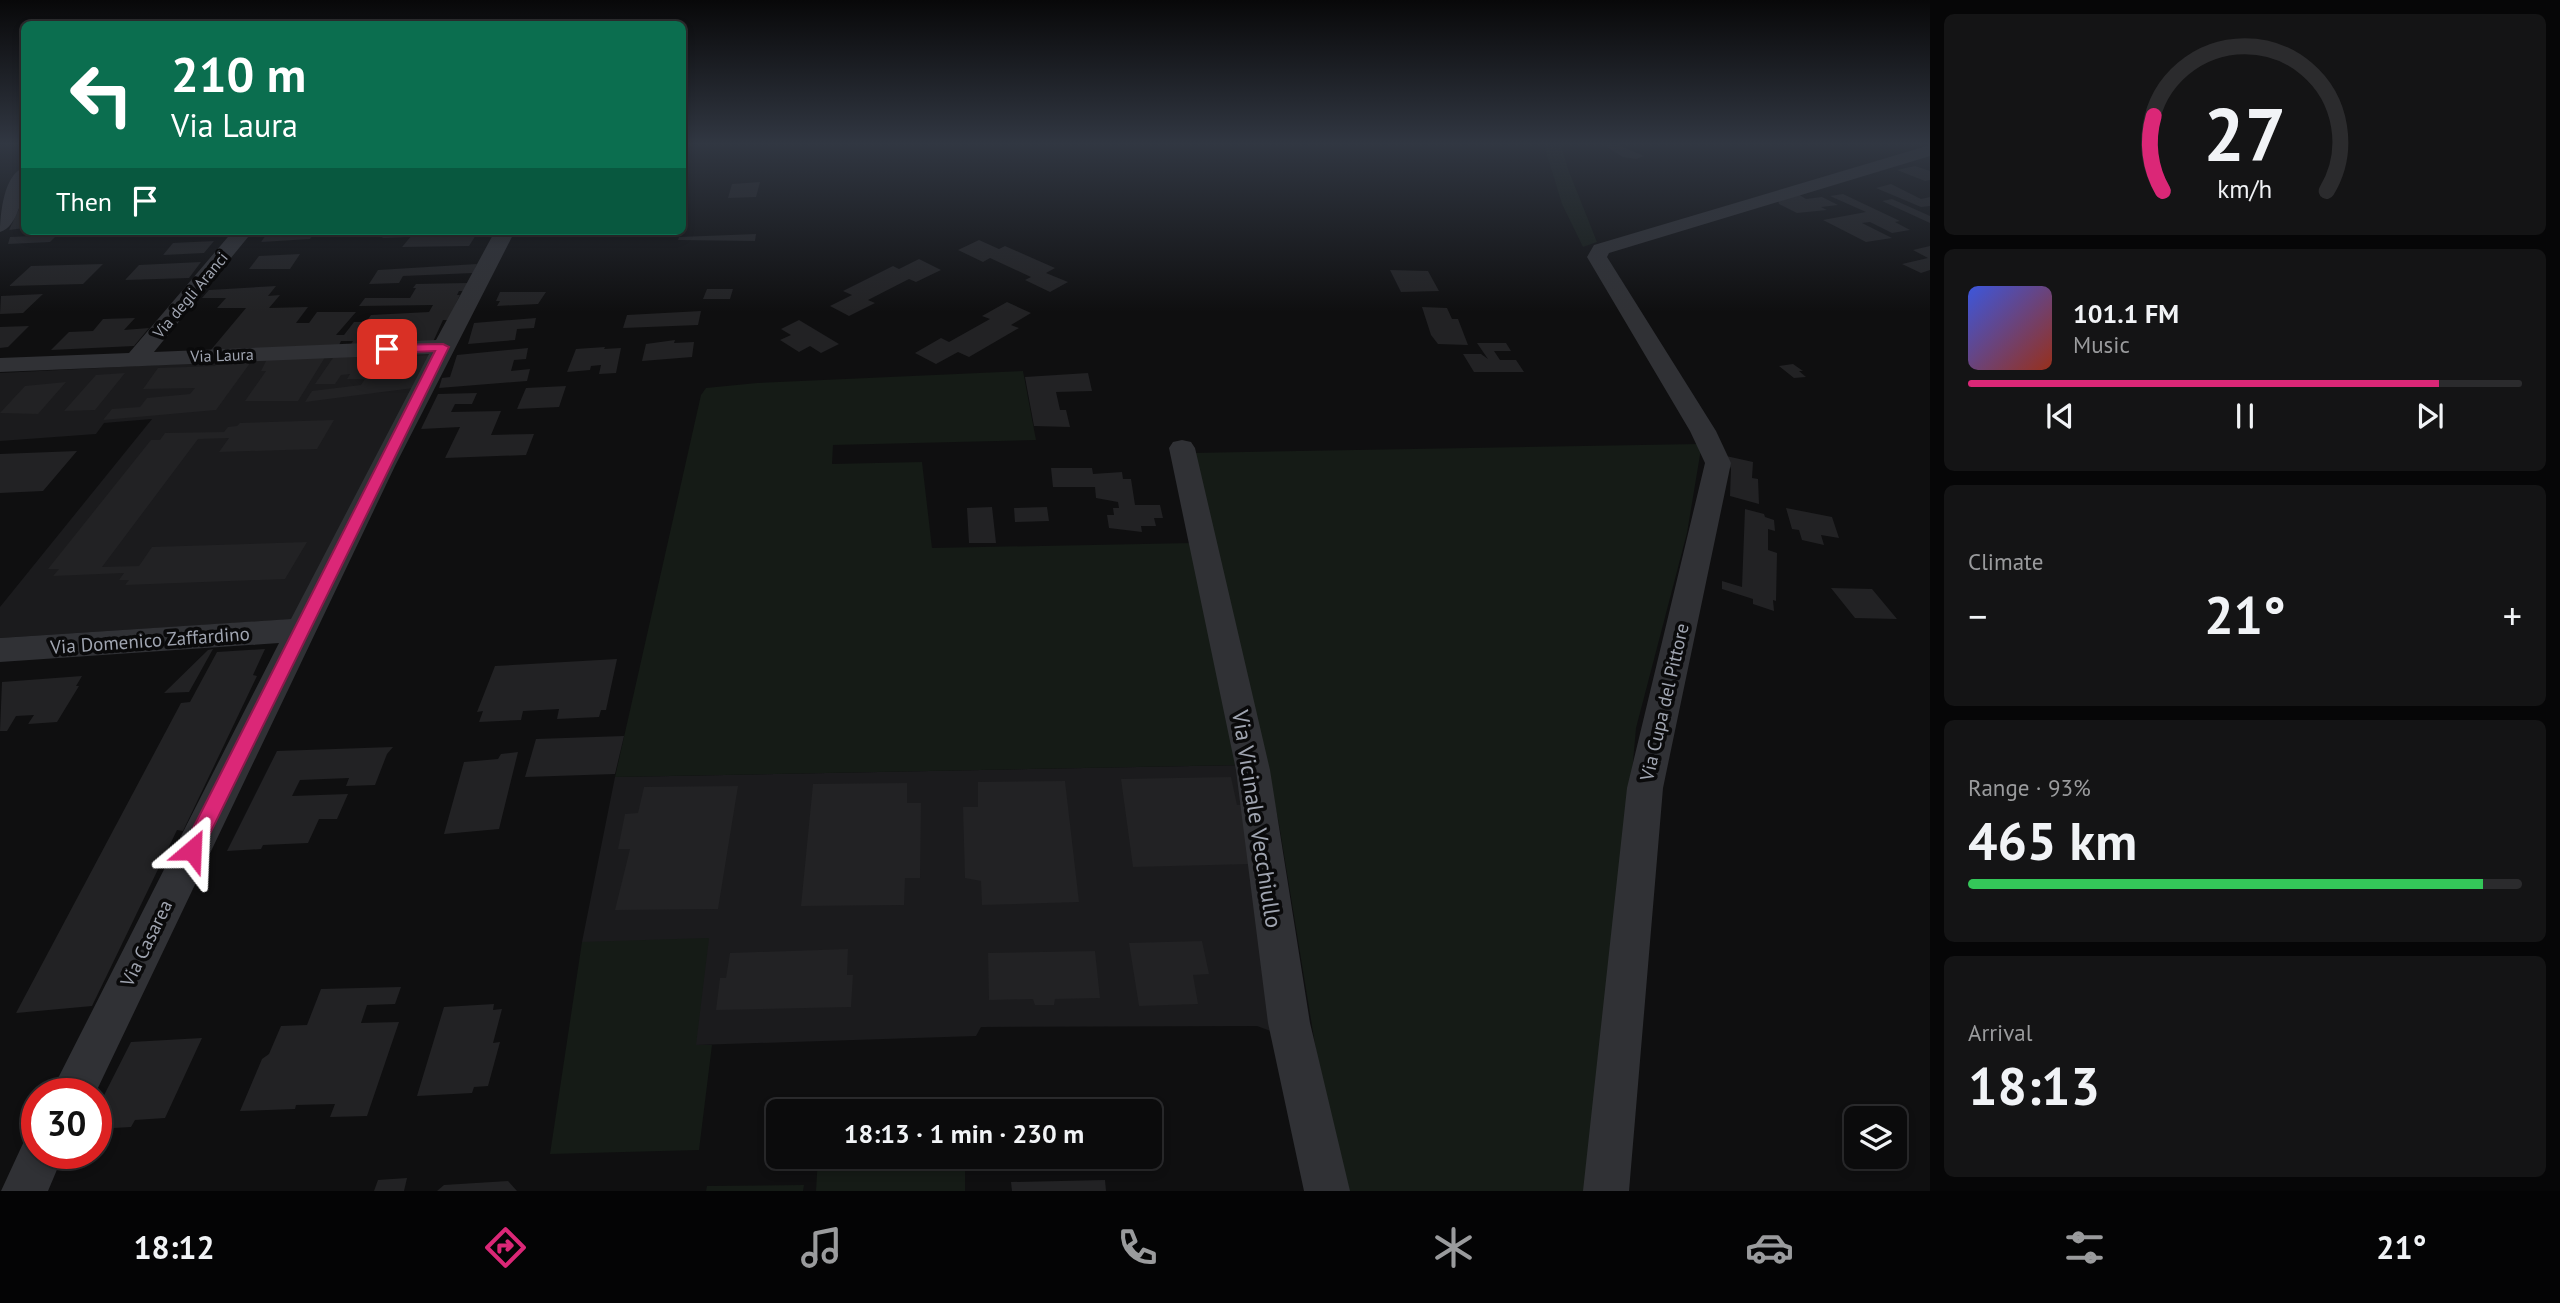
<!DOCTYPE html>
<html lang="en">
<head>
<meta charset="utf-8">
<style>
	body { margin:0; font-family:"PT Sans",sans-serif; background:#141415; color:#f1f3f6; height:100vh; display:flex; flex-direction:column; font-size:26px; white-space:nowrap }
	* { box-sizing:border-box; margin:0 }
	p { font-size:23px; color:#9a9b9d }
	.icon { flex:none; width:38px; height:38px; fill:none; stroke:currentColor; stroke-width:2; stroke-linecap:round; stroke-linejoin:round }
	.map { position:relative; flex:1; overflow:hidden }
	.sheet { display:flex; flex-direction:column; gap:14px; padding:14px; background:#060607; width:630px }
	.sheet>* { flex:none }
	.banner { position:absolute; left:21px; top:21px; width:665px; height:214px; border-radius:10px; box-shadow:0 4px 10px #0003,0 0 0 2px #2b2b2d; background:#0b6e4f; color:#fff; overflow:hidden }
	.controls { position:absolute; left:1844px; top:1106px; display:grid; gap:14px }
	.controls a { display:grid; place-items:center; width:63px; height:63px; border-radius:10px; background:#0b0b0c; box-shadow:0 4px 10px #0003,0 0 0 2px #2b2b2d; font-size:35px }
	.speed { position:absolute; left:21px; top:1078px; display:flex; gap:14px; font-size:35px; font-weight:700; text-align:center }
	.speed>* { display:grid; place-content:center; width:91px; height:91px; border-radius:50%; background:#0b0b0c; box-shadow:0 4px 10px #0003,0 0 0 2px #2b2b2d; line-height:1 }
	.speed .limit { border:10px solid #d22; background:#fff; color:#111 }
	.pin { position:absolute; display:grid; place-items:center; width:60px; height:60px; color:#fff; margin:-30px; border-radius:14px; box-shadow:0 4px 10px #0006 }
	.me { position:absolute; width:77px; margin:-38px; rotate:26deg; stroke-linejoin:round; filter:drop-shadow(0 0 5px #0008) }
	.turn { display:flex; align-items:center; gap:24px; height:147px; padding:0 35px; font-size:32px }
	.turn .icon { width:91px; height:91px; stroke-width:2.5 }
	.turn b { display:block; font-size:49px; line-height:60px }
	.then { display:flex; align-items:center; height:66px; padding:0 35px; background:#0003; gap:14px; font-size:26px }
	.big { font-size:52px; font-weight:800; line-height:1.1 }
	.sheet .widget { flex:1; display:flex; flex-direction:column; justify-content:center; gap:10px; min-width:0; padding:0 24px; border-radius:10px; background:#141415 }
	.sheet .dial { align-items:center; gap:0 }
	.dial svg { height:182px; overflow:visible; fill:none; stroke:#2b2b2d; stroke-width:7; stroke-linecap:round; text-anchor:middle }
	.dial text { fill:#f1f3f6; stroke:none }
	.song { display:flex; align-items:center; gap:21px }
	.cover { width:84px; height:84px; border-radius:10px; background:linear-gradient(135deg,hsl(230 70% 55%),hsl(10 70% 35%)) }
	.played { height:7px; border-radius:4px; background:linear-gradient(90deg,#db2777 85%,#2b2b2d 85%) }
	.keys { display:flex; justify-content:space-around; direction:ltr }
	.heat { display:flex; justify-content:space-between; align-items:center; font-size:38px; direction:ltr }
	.charge { height:10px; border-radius:5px; background:linear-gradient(90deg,#34c759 93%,#2b2b2d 0) }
	.trip { position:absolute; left:766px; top:1099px; width:396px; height:70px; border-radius:10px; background:#0b0b0c; box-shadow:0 4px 10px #0003,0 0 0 2px #2b2b2d; font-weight:800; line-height:70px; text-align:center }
	.tab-bar { display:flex; height:112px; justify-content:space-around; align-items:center; background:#040405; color:#9a9b9d }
	.tab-bar .icon { width:49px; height:49px }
	.tab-bar .active { color:#db2777 }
	.tab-bar b { font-size:32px; color:#f1f3f6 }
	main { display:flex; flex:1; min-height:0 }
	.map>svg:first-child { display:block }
</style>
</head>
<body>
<main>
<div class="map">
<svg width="1930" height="1191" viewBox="0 0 1930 1191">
	<rect width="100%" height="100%" fill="#0f0f10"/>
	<path fill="#1b1b1d" d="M 433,351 L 295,619 L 0,638 L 0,607 L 152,419 L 104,423 L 96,434 L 0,441 L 0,373 Z
		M 1243,765 L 1282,1035 L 1257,1026 L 981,1027 L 976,1036 L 696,1045 L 582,942 L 615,777 Z"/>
	<path fill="#151b16" d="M 1544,145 L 1561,145 L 1568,169 L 1597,242 L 1583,247 L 1562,204 Z
		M 1023,371 L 1036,440 L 833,445 L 832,464 L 922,462 L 932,548 L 1193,543 L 1243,765 L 615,777 L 701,395 L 706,388 L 757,383 Z
		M 1699,444 L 1701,449 L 1687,533 L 1636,728 L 1595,1191 L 1339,1191 L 1279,824 L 1254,705 L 1192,453 Z
		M 709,938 L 696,1045 L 712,1045 L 699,1150 L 550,1154 L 582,942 Z
		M 818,1157 L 965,1157 L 965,1191 L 816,1191 Z
		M 804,1185 L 803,1191 L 706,1191 L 707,1186 Z"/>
	<path fill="#222224" d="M 1604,145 L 1618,145 L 1644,156 L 1636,159 L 1623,157 Z
		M 1915,166 L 1930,171 L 1930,180 L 1925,181 L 1897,170 Z
		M 760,182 L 756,197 L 728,198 L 732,184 Z
		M 1891,184 L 1921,199 L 1930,197 L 1930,206 L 1921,207 L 1876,188 Z
		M 1798,194 L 1806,199 L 1822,197 L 1838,205 L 1821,207 L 1827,210 L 1797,213 L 1779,204 L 1778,200 Z
		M 1843,194 L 1900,221 L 1895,222 L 1910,230 L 1892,233 L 1870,222 L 1862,223 L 1892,238 L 1866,242 L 1823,220 L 1866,212 L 1830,196 Z
		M 1892,199 L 1930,216 L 1930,223 L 1882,201 Z
		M 24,204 L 24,228 L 9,230 L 21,205 Z
		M 269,231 L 316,231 L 310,239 L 261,242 Z
		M 387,231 L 413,231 L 409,237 L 382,238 Z
		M 537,231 L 577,231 L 575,235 L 535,235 Z
		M 756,234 L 755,241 L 678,240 L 679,237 Z
		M 57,235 L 50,242 L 8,244 L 10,237 Z
		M 412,235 L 476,235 L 469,246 L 402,247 Z
		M 979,240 L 999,249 L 1005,246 L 1055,268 L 1046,273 L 1068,282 L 1050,292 L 1025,280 L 1031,277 L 990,258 L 983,262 L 958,250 Z
		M 214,241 L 204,253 L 163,255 L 173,243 Z
		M 1930,246 L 1930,270 L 1921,273 L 1902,264 L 1928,258 L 1913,250 Z
		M 300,254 L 290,269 L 249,269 L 259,256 Z
		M 919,259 L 941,270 L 916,282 L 909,279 L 868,300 L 875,303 L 849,316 L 830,306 L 852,295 L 843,291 L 893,266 L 899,269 Z
		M 201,262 L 189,278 L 125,280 L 139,265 Z
		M 103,264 L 83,284 L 9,286 L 31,266 Z
		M 477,264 L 473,273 L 403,276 L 399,283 L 369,284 L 378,270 Z
		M 1390,270 L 1428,271 L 1439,291 L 1401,292 Z
		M 468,283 L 463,291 L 459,291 L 457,295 L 460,295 L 448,320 L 443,320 L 432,344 L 390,344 L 405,326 L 379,327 L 366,346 L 350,346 L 353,341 L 341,341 L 339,345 L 210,351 L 246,308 L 217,308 L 226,298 L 202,298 L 209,290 L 276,286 L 268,296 L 280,295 L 269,308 L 308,307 L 296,323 L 309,323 L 317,312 L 356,312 L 336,335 L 344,335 L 354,322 L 366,322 L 371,315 L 429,312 L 433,305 L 359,306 L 365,298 L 410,298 L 416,288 L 413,288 L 416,284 Z
		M 707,289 L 733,289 L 730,299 L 703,299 Z
		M 500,292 L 546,292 L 538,304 L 497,306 L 500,301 L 496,301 Z
		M 43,294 L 23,313 L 0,314 L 1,296 Z
		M 1007,302 L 1031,313 L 1011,325 L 1019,328 L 969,357 L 958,352 L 936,364 L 915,353 L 941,338 L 949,342 L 990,319 L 982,316 Z
		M 1422,307 L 1447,308 L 1452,319 L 1458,319 L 1468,345 L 1438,344 L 1431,335 Z
		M 701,311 L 698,325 L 623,328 L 627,315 Z
		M 135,318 L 124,330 L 149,328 L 134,346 L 51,350 L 69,332 L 93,331 L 103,319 Z
		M 536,318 L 534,328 L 517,329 L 515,340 L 468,344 L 474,323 Z
		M 799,320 L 839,344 L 821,353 L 810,346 L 799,352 L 780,340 L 791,335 L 781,329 Z
		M 29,326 L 8,347 L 0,348 L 0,327 Z
		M 675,340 L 674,343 L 694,342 L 692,357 L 642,361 L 646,344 Z
		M 1477,343 L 1506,343 L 1511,351 L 1494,351 L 1500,360 L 1516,360 L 1524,372 L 1474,372 L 1463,354 L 1481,354 L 1488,359 Z
		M 605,347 L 604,349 L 621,348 L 616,373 L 599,374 L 601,365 L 591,366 L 590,370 L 567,372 L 576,349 Z
		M 528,348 L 526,359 L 514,360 L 511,371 L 530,369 L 527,381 L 439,388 L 442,378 L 450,377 L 457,355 Z
		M 379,353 L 370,370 L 396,367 L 401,359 L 411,356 L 431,355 L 413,388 L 305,402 L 312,391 L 361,385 L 365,379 L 347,379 L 350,374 L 341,375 L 335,384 L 315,384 L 335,355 Z
		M 327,354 L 298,401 L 245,401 L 266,371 L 261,371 L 268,357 Z
		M 221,358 L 253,359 L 216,410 L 103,420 L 112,409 L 140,407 L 147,398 L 190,394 L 195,388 L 143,389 L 158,368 L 215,366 Z
		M 1793,364 L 1803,371 L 1799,371 L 1806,377 L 1794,378 L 1779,366 Z
		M 125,373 L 95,410 L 64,411 L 96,375 Z
		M 1088,373 L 1092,391 L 1056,392 L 1060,410 L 1066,410 L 1070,427 L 1034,426 L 1025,377 Z
		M 66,382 L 38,414 L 0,413 L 25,386 Z
		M 566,386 L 559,407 L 517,409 L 526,388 Z
		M 477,393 L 472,404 L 455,404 L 451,412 L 501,411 L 491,435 L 534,434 L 526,455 L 445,458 L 460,427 L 421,429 L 438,394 Z
		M 334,420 L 317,449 L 219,452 L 229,438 L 198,439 L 102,567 L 139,566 L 152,547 L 307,542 L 285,579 L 125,585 L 129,580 L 119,580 L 124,573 L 53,576 L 59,569 L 48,569 L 151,440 L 160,440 L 165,433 L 224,432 L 228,427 L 237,426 L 240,423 Z
		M 77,451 L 43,491 L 0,493 L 0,454 Z
		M 1726,456 L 1753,462 L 1752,478 L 1758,479 L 1759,504 L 1730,496 L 1731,469 Z
		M 1051,468 L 1092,468 L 1093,474 L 1122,472 L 1123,479 L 1131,479 L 1135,505 L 1160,505 L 1163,518 L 1154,518 L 1156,526 L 1141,526 L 1142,532 L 1109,528 L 1107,515 L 1114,515 L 1113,508 L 1119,508 L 1118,502 L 1096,498 L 1095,487 L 1053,487 Z
		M 992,507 L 996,543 L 969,543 L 967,508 Z
		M 1047,507 L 1049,521 L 1015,522 L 1014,508 Z
		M 1786,508 L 1832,517 L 1839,538 L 1821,535 L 1824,545 L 1802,540 L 1799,530 L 1792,529 Z
		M 1745,509 L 1764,514 L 1765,517 L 1774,520 L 1775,531 L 1768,529 L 1768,550 L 1777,553 L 1776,601 L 1773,600 L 1774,611 L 1753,604 L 1753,599 L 1722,589 L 1722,581 L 1742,587 Z
		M 1831,588 L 1872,589 L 1897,619 L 1855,618 Z
		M 213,649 L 189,692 L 164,693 L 208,650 Z
		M 265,649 L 253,675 L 257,676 L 183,831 L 177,830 L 92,1006 L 16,1013 L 181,703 L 190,702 L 217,652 Z
		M 617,659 L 606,710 L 601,710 L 599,717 L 557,719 L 559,709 L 523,711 L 521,720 L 479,722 L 483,711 L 477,712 L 495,666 Z
		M 82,676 L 76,686 L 79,686 L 57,722 L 28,724 L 34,715 L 16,716 L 7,731 L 0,731 L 2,682 Z
		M 624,736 L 615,774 L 525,777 L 536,739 Z
		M 393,747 L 387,754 L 375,785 L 346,786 L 349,778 L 300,780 L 292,796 L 348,794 L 337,819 L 319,819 L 308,843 L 263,845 L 261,849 L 227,851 L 277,751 Z
		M 518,752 L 499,829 L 444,834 L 464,762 L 498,759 L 501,754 Z
		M 1231,777 L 1237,805 L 1252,805 L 1251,864 L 1133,867 L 1121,779 Z
		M 1065,781 L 1079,902 L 982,905 L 981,881 L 965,878 L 963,807 L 978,807 L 978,782 Z
		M 907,783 L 907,803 L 921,803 L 920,878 L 905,878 L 904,905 L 801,906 L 813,784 Z
		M 738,786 L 718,909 L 615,910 L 630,849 L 618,849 L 625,814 L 638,813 L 644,787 Z
		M 1202,941 L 1209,974 L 1193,975 L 1198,1004 L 1139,1006 L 1129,943 Z
		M 848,949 L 847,975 L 853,975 L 851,1007 L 716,1010 L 720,978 L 726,978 L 730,953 Z
		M 1095,951 L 1100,998 L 1055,999 L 1054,1005 L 1035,1005 L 1033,999 L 989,1000 L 988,953 Z
		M 401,987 L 395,1004 L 367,1005 L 361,1023 L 399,1022 L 367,1116 L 330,1117 L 335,1104 L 296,1105 L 295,1109 L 240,1111 L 262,1059 L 269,1054 L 281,1026 L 307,1025 L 321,989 Z
		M 494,1004 L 493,1010 L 502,1009 L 493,1043 L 500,1042 L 488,1086 L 474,1087 L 472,1093 L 417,1096 L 444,1007 Z
		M 202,1038 L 165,1118 L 135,1120 L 131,1127 L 96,1129 L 96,1111 L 131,1042 Z
		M 407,1178 L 404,1191 L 374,1191 L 378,1180 Z
		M 1105,1180 L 1106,1191 L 1012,1191 L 1011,1182 Z
		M 508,1181 L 517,1191 L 437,1191 L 444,1185 Z"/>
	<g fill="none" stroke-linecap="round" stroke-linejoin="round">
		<path fill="#303135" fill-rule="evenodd" d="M 1930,145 L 1930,156 L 1609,253 L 1607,257 L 1716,431 L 1731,463 L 1663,788 L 1629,1191 L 1583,1191 L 1627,788 L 1705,463 L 1690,431 L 1587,257 L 1594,245 Z
			M 24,168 C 26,184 20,227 0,232 C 0,215 4,173 24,168 Z
			M 233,231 L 253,231 L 154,352 L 436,340 L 495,231 L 515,231 L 395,466 L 95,1094 L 50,1094 L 279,643 L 0,662 L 0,638 L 291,619 L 429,354 L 0,372 L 0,358 L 129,353 Z
			M 1182,440 L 1191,442 L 1195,448 L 1270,770 L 1310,1023 L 1350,1191 L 1304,1191 L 1268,1023 L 1236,770 L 1169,448 L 1173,442 Z
			M 37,1133 L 37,1153 L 64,1153 L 48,1191 L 1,1191 L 26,1137 Z"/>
	</g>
	<linearGradient id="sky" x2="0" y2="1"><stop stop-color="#080809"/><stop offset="0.46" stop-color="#313742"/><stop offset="1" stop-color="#313742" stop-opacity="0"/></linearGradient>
	<rect width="1930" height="312" fill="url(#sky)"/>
	<path fill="#db2777" stroke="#8e194d" stroke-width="2" d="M 443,344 L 449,347 L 199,856 L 192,858 L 185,856 L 182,850 L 185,844 L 435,351 L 387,353 L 381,349 L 387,345 Z"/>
	<g text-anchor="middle" stroke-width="7" stroke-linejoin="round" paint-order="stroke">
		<g font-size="16" fill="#a0a5b1" stroke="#0a0a0b">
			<text transform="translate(190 295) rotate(-50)" y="6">Via degli Aranci</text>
			<text transform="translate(222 355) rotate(-2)" y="6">Via Laura</text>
		</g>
		<g font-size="19" fill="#a0a5b1" stroke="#0a0a0b">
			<text transform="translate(150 640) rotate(-4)" y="7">Via Domenico Zaffardino</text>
			<text transform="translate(1664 702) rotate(-77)" y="7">Via Cupa del Pittore</text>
			<text transform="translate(146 943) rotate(-64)" y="7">Via Casarea</text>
		</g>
		<g font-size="23" fill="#a0a5b1" stroke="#0a0a0b">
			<text transform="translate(1257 819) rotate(81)" y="8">Via Vicinale Vecchiullo</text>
		</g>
	</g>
</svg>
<div class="controls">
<a><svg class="icon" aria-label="layers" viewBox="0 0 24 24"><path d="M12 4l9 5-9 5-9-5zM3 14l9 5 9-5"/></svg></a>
</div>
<div class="speed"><div class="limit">30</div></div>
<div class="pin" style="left:387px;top:349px;background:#d93025"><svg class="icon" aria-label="arrive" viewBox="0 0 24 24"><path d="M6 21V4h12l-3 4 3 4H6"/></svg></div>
<svg class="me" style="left:192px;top:850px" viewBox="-20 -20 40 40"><path d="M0-17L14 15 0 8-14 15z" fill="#db2777" stroke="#fff" stroke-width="4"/></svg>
<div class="trip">18:13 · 1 min · 230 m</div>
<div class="banner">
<div class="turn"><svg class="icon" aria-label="left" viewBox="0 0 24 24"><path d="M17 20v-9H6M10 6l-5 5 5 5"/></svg><div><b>210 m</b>Via Laura</div></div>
<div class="then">Then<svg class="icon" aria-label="arrive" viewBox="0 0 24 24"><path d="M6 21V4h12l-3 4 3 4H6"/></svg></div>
</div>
</div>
<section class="sheet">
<div class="widget dial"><svg viewBox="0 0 100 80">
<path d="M14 69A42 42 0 1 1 86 69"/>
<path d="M14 69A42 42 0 0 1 10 36" stroke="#db2777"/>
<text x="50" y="56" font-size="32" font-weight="700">27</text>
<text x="50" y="72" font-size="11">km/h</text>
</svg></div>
<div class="widget">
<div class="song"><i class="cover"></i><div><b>101.1 FM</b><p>Music</p></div></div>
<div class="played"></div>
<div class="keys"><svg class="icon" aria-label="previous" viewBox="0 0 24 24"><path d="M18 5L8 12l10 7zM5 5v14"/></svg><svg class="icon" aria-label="pause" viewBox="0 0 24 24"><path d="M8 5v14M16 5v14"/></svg><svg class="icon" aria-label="next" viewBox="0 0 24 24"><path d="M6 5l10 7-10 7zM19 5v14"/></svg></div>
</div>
<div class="widget"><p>Climate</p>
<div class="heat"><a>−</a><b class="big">21°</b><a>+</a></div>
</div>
<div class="widget"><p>Range · 93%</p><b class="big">465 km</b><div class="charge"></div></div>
<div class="widget"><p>Arrival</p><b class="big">18:13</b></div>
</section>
</main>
<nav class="tab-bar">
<b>18:12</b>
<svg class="icon active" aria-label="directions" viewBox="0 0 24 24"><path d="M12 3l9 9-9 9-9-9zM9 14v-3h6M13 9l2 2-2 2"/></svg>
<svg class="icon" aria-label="music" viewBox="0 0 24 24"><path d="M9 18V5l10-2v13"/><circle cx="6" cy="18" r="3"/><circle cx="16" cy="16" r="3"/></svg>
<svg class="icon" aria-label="phone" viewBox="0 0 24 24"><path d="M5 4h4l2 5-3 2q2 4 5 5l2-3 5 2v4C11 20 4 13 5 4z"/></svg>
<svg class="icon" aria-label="climate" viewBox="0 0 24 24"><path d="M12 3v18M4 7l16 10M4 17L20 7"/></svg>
<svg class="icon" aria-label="car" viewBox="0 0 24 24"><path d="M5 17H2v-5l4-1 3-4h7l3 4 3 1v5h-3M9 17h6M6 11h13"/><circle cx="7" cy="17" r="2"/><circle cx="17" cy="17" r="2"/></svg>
<svg class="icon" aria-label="filters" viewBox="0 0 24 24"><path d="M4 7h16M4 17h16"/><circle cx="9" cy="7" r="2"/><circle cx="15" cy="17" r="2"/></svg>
<b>21°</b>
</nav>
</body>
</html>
